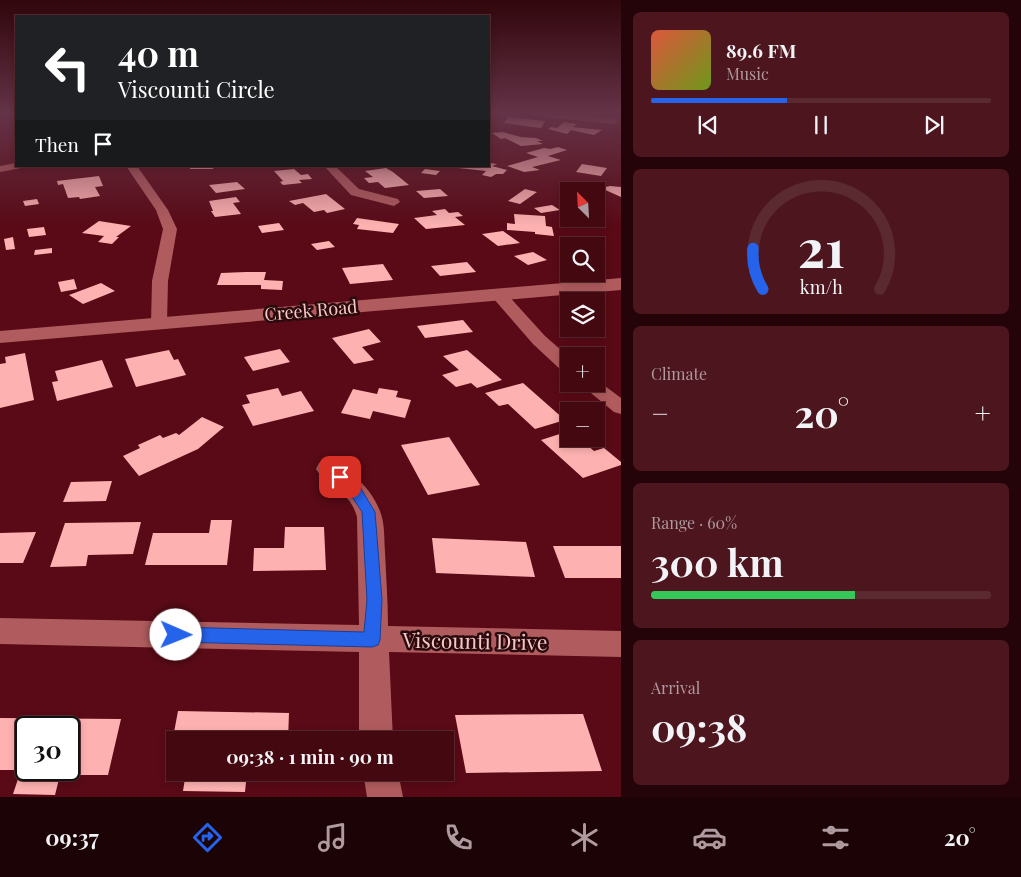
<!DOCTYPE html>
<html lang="en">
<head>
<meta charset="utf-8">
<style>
	body { margin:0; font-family:"Playfair Display",serif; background:#4d161e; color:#f1f3f6; height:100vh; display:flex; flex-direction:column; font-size:19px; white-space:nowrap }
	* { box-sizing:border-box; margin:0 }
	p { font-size:16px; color:#af9a9f }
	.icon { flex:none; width:28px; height:28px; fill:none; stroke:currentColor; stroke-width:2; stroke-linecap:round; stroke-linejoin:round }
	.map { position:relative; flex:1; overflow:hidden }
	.drawer { display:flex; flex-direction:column; gap:12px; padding:12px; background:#250409; width:400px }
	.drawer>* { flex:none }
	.banner { position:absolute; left:15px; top:15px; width:475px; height:152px; border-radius:0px; box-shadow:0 2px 8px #0003,0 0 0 1px #5b2930; background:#202124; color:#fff; overflow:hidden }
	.needle { width:32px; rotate:336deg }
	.tools { position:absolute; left:560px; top:182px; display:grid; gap:10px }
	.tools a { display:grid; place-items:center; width:45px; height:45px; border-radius:0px; background:#430810; box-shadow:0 2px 8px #0003,0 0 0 1px #5b2930; font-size:25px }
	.speed { position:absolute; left:15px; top:716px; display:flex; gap:10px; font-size:25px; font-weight:700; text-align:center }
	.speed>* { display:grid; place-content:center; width:65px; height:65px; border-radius:50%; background:#430810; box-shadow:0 2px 8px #0003,0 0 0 1px #5b2930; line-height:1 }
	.speed .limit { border:2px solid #111; border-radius:8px; background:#fff; color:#111 }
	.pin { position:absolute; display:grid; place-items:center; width:42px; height:42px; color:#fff; margin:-21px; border-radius:10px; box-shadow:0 2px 8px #0006 }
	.me { position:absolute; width:55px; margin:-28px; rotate:91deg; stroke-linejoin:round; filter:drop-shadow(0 0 4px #0008) }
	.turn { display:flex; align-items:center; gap:18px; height:105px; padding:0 20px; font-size:22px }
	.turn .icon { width:65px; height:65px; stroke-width:2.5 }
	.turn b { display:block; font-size:35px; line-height:42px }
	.then { display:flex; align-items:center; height:48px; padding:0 20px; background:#0003; gap:10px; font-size:19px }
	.big { font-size:38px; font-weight:700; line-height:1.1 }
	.drawer .card { flex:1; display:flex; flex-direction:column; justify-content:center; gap:8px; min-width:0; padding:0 18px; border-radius:8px; background:#4d161e }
	.drawer .dial { align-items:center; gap:0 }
	.dial svg { height:130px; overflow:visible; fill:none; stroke:#5b2930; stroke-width:7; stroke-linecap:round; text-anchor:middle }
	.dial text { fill:#f1f3f6; stroke:none }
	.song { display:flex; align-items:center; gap:15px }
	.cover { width:60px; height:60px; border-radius:8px; background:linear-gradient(135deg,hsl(10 70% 55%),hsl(80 70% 35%)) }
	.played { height:5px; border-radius:2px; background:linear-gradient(90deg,#2563eb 40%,#5b2930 40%) }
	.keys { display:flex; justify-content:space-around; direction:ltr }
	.heat { display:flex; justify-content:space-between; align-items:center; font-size:28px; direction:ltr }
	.charge { height:8px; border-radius:4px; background:linear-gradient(90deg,#34c759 60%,#5b2930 0) }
	.trip { position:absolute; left:166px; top:731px; width:288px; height:50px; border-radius:0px; background:#430810; box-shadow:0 2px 8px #0003,0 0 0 1px #5b2930; font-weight:700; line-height:50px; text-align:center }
	.dock { display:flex; height:80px; justify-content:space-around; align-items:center; background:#1b0306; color:#af9a9f }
	.dock .icon { width:35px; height:35px }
	.dock .current { color:#2563eb }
	.dock b { font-size:22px; color:#f1f3f6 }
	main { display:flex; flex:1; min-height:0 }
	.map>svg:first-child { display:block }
</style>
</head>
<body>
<main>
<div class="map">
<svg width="621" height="797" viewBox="0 0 621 797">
	<rect width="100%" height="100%" fill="#590a16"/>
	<path fill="#fdb2b1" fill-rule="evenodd" d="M 508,117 L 545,121 L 541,128 L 504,123 Z
		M 564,122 L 577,124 L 573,127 L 602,130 L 594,135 L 571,130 L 567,134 L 548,129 L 551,127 L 557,128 Z
		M 503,132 L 521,137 L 536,138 L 543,141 L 537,141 L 543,144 L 521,146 L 505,138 L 501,139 L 492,133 Z
		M 558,147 L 567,150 L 548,156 L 561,160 L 532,167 L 540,170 L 524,172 L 507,166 L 538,157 L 526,153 L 544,148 L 550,149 Z
		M 489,163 L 497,164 L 492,166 L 507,170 L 503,174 L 496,174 L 491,177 L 482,175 L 486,171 L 449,167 L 489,166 Z
		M 582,164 L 607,168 L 601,176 L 576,172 Z
		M 190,166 L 218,166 L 212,169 L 190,169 Z
		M 386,168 L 393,172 L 409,185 L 385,188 L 378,182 L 369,183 L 364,178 L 373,177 L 365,171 Z
		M 294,169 L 301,175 L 308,174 L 312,179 L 299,180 L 302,183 L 283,185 L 280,182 L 283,181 L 274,171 Z
		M 425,169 L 440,171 L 436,175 L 421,173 Z
		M 99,176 L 103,186 L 95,187 L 100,196 L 80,199 L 79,197 L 68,198 L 63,184 L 58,185 L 57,181 Z
		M 237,182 L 245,189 L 216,193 L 209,185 Z
		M 610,186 L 621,187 L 621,197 L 601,188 Z
		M 440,189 L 448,196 L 424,198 L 416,191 Z
		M 525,189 L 537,192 L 520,204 L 508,201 Z
		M 326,194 L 345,209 L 327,213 L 324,210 L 314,212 L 303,203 L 295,205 L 289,201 Z
		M 236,197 L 240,202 L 233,203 L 241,214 L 215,217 L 211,211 L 213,211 L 209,201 Z
		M 37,199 L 39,204 L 25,206 L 23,201 Z
		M 552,205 L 560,210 L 541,213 L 534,208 Z
		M 445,209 L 449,213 L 458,212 L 463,216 L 455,217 L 465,225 L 426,229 L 414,218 L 437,215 L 432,211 Z
		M 514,214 L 545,216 L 546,226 L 552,227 L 554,236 L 535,234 L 535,232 L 507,230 L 507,223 L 515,224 Z
		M 357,218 L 399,224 L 393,233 L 357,229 L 359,225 L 353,224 Z
		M 99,221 L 131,226 L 116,237 L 119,237 L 112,244 L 98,242 L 104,236 L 82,233 Z
		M 279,223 L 284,230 L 262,233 L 258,226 Z
		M 44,227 L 46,235 L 29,237 L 27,229 Z
		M 503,231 L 520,243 L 498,246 L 482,234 Z
		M 13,237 L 15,249 L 6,250 L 4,239 Z
		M 329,241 L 335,247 L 317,250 L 311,244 Z
		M 52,248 L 52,253 L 34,255 L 35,250 Z
		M 533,252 L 547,260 L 528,265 L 514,256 Z
		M 467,262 L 476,272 L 440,276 L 431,266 Z
		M 383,264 L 393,280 L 350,284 L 342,268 Z
		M 246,272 L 266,272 L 264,280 L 283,281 L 282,290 L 261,289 L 261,285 L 217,285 L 221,273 Z
		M 74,279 L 77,289 L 61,292 L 58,282 Z
		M 101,283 L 115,291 L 83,304 L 69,295 Z
		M 463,320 L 473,332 L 425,338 L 417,326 Z
		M 369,329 L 381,342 L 362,347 L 374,360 L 354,364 L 332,338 Z
		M 280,349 L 290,362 L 253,371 L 244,357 Z
		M 169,350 L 174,360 L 178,359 L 186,375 L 136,387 L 125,359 Z
		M 467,350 L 502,380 L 477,388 L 471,383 L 456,387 L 442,375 L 459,370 L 443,356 Z
		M 25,353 L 34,400 L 0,408 L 0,364 L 6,363 L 5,357 Z
		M 102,360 L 113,387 L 57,401 L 52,382 L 58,381 L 55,371 Z
		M 523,383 L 565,420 L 535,429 L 508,404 L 499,406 L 485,393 Z
		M 278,388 L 282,396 L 301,391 L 314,411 L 253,426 L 242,405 L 250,403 L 246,395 Z
		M 379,388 L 398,391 L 396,397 L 411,400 L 405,418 L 373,411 L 370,419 L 341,413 L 353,389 L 377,394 Z
		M 202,417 L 224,427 L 198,449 L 139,476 L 123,456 L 140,448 L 138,445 L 160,435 L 163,438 L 176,433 L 179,435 Z
		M 569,431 L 569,439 L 580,439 L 594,451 L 604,448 L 621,462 L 621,465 L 583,478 L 541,440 Z
		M 449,437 L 480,485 L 428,495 L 401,445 Z
		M 112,481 L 106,501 L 63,502 L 71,482 Z
		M 211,520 L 232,520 L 227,565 L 145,565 L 153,533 L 209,533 Z
		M 141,522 L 133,554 L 88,555 L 86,566 L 50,567 L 65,523 Z
		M 285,527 L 324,527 L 326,570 L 253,571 L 254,548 L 284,548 Z
		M 36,532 L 23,563 L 0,563 L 0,533 Z
		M 432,538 L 526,542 L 535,577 L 436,573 Z
		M 553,546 L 621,546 L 621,578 L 565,578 Z
		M 178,711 L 289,713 L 288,740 L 175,740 L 175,759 L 169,759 Z
		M 583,714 L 602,771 L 466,773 L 455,715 Z
		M 0,718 L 121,719 L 108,775 L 60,775 L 55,795 L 13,794 L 21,770 L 0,770 ZM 26,728 L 69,728 L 69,770 L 26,770 Z
		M 186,772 L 247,772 L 245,792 L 183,791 Z"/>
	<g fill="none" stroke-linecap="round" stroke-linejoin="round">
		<path fill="#b05c5e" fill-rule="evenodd" d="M 542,114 L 571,114 L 614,118 L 618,121 L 614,124 L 546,117 Z
			M 16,163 L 16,166 L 22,166 L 21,168 L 0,172 L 0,166 Z
			M 126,166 L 137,166 L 168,210 L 177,229 L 168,281 L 167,323 L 165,327 L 153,327 L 151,323 L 152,281 L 163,229 L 156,210 Z
			M 324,166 L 335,166 L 359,189 L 398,199 L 400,202 L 394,206 L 351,195 Z
			M 499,290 L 505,292 L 545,336 L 569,357 L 569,373 L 562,371 L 533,344 L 493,298 L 491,295 L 493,292 Z
			M 597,380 L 621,398 L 621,414 L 614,412 L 580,384 L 596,384 Z
			M 327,461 C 351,468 373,490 381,514 C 385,526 384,539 385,552 C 386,577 388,601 388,626 L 621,631 L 621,657 L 389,652 L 393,740 L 359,740 L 359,652 L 0,644 L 0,618 L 359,625 L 357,517 C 350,490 327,488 316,469 L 319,463 Z
			M 363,772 L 398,772 L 403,797 L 367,797 Z"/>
		<path fill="#b05c5e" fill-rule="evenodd" d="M 621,278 L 621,290 L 0,343 L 0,331 Z"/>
	</g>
	<linearGradient id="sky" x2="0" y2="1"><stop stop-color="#31060c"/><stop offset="0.5" stop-color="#643347"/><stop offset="1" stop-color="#643347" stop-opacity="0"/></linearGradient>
	<rect width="621" height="226" fill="url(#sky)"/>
	<path fill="#2563eb" stroke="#184099" d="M 340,472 L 357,482 L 375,512 L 382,600 L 380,640 L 378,645 L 372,647 L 176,642 L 170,640 L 168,635 L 170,630 L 176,627 L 364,632 L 367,600 L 362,512 L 347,489 L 333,477 L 335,474 Z"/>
	<g text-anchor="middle" stroke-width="5" stroke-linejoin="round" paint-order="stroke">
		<g font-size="18" fill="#f6c7c6" stroke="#2a0a0c">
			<text transform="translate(311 311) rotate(-5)" y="6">Creek Road</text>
		</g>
		<g font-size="21" fill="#f6c7c6" stroke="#2a0a0c">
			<text transform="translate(475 642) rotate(1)" y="7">Viscounti Drive</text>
		</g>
	</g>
</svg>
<div class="tools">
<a><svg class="needle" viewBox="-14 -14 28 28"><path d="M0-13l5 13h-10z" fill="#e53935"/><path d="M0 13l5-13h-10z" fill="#af9a9f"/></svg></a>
<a><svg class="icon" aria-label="search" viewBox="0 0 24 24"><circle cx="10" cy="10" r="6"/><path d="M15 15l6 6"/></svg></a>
<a><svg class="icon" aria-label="layers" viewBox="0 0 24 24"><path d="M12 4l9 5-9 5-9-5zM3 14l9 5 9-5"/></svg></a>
<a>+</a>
<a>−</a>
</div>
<div class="speed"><div class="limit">30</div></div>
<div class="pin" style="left:340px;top:477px;background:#d93025"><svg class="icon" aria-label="arrive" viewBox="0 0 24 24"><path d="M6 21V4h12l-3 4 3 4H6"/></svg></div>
<svg class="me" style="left:176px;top:635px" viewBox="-20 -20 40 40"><circle r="19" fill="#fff"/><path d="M0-13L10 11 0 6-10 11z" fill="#2563eb"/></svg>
<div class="trip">09:38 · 1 min · 90 m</div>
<div class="banner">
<div class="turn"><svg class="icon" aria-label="left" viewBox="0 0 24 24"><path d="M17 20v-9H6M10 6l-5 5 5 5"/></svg><div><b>40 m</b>Viscounti Circle</div></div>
<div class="then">Then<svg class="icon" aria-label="arrive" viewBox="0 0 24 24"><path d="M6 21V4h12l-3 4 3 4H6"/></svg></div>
</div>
</div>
<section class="drawer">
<div class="card">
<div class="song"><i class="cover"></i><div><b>89.6 FM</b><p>Music</p></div></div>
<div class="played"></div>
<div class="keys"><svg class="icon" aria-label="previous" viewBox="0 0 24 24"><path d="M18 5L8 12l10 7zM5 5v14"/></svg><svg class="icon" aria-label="pause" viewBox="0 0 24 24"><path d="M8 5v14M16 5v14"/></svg><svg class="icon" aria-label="next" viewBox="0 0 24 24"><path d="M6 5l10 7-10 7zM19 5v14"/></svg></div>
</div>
<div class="card dial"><svg viewBox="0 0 100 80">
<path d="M14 69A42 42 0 1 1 86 69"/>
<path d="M14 69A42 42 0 0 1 8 44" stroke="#2563eb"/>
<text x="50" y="56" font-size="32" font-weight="700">21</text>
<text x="50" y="72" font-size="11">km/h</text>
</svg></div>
<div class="card"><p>Climate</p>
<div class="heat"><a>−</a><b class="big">20°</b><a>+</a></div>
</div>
<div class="card"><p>Range · 60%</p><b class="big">300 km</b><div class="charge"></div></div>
<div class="card"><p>Arrival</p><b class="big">09:38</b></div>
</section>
</main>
<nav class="dock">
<b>09:37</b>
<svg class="icon current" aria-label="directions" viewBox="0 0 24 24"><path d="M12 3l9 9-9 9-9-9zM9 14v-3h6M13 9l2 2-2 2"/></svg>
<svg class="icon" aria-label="music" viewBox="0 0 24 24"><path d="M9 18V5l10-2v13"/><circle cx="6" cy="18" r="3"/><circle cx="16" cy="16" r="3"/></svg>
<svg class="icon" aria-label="phone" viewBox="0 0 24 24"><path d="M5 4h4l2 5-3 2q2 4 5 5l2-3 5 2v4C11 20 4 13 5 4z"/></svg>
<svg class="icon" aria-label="climate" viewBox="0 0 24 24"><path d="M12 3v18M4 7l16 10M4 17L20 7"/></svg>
<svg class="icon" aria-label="car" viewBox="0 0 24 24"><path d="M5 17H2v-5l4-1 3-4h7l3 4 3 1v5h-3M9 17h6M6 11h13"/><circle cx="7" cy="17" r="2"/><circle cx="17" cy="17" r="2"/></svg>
<svg class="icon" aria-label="filters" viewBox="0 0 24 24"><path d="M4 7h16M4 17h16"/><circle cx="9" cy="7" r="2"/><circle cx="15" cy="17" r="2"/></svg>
<b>20°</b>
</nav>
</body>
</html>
